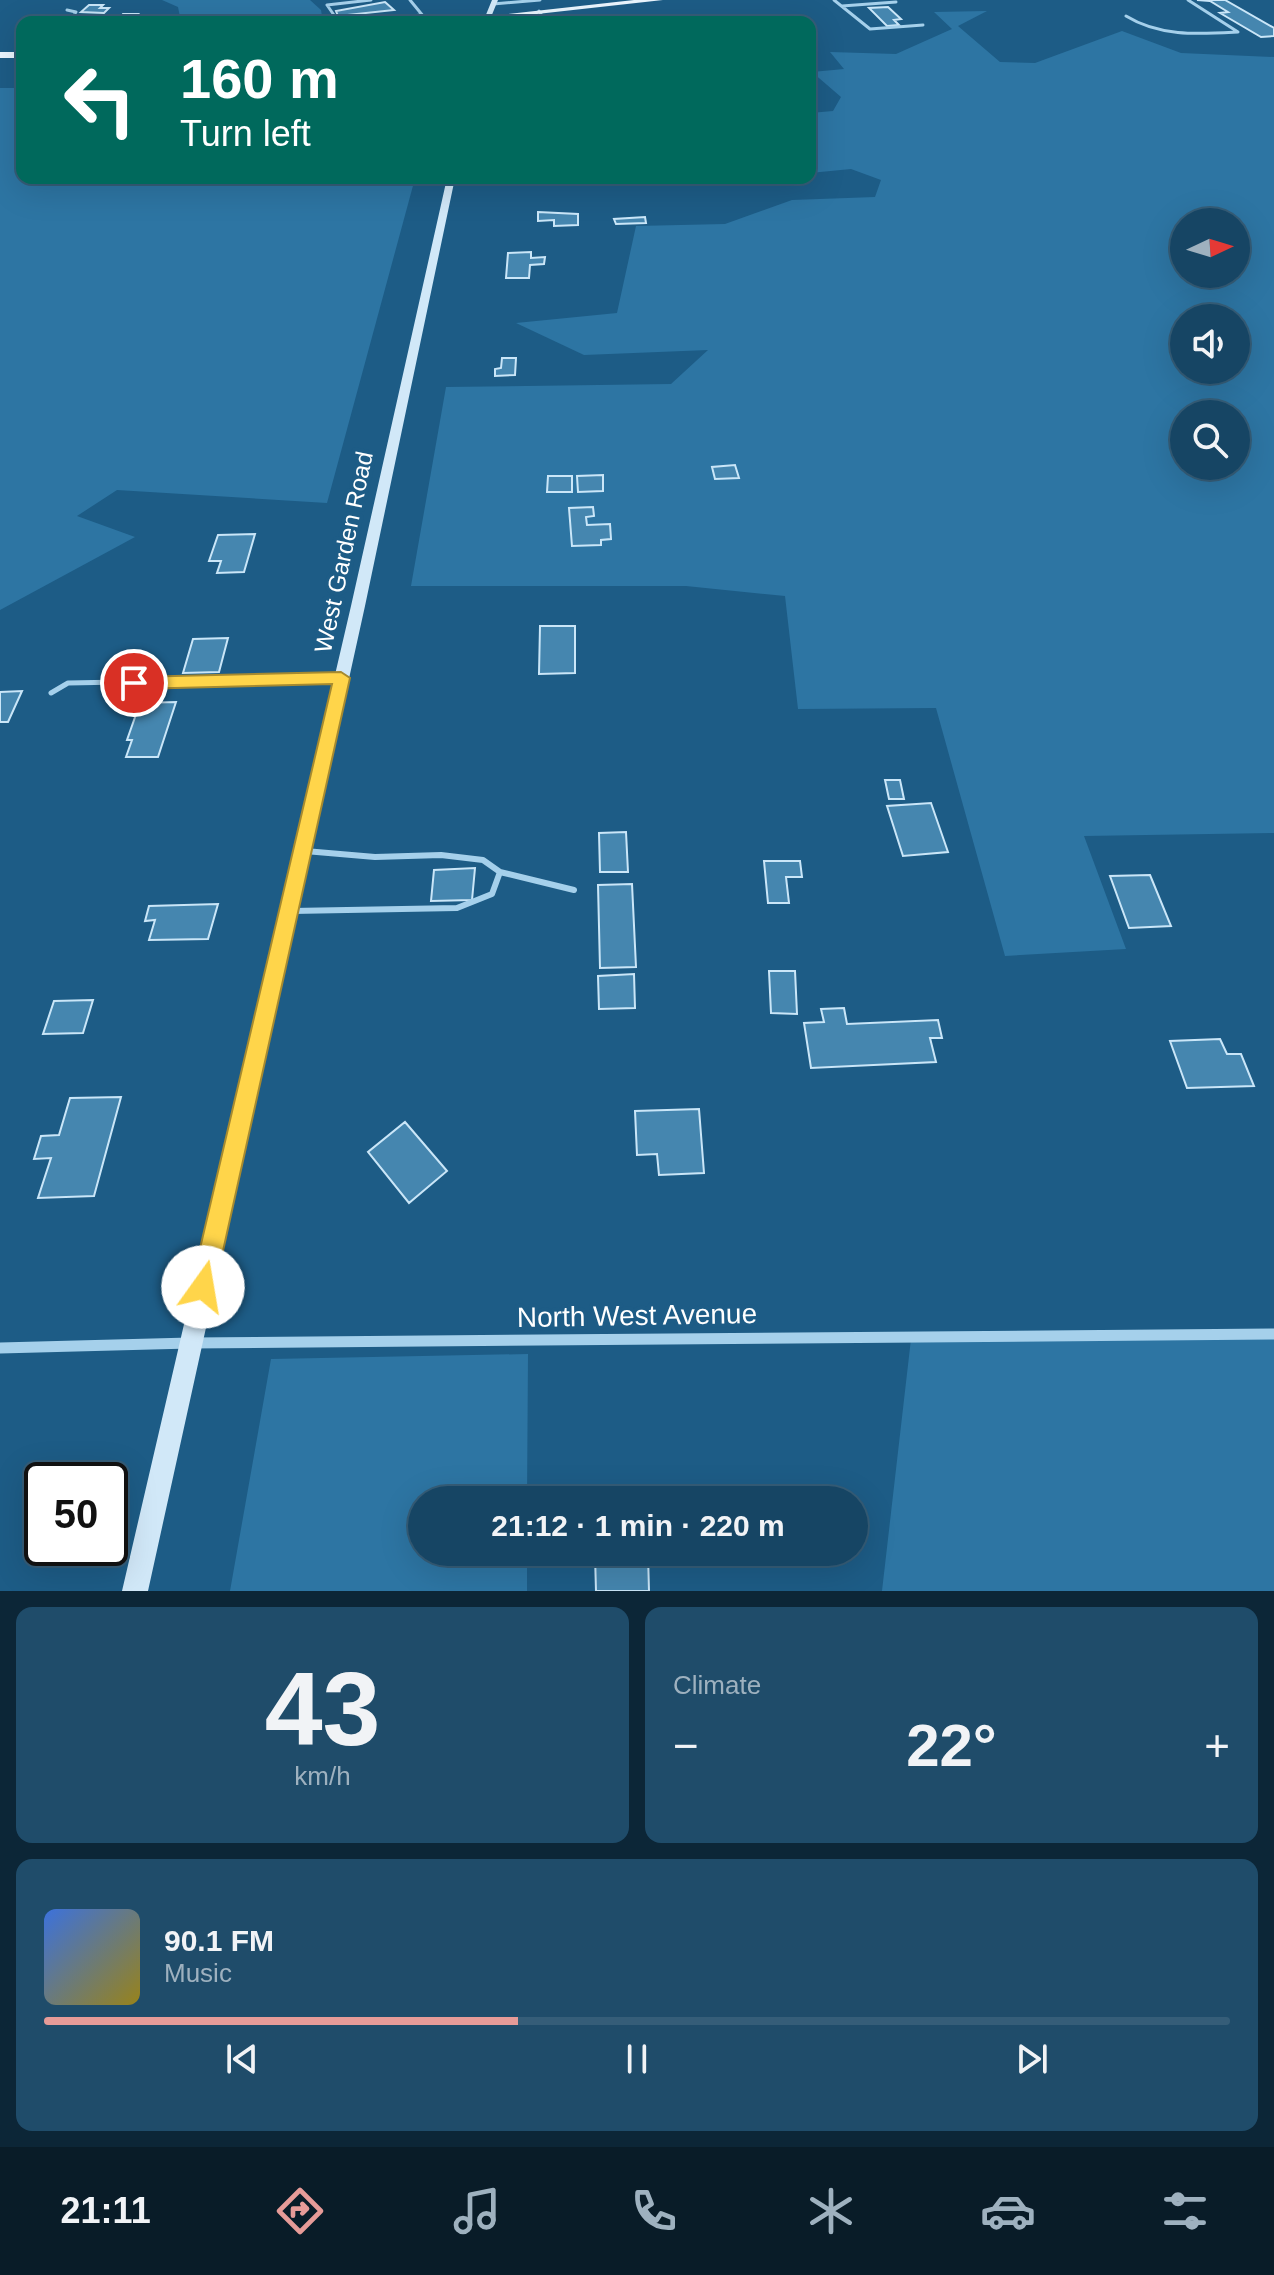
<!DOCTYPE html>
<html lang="en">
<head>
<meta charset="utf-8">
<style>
	body { margin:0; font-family:Helvetica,sans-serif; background:#1f4c6a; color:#f1f3f6; height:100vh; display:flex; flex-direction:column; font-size:30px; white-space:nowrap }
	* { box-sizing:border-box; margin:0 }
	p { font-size:26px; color:#9eb1bf }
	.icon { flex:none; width:44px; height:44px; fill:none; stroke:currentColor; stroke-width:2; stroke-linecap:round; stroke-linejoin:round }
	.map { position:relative; height:1591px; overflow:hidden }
	.side { display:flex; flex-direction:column; gap:16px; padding:16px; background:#0c2637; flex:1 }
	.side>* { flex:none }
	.guide { position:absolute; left:16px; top:16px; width:800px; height:168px; border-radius:16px; box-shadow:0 8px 32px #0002,0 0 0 2px #355d78; background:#00695c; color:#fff; overflow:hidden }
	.needle { width:52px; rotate:86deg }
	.tools { position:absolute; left:1170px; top:208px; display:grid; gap:16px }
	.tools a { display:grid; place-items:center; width:80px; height:80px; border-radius:50%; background:#164564; box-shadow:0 8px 32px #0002,0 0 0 2px #355d78; font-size:40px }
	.speed { position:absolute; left:24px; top:1462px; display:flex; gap:16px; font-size:40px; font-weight:700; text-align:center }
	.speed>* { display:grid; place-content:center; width:104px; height:104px; border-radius:50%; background:#164564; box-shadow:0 8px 32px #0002,0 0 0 2px #355d78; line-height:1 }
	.speed .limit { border:4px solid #111; border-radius:12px; background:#fff; color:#111 }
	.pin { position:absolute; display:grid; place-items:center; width:68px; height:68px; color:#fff; margin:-34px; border:4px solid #fff; border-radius:50%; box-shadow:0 2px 8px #0007 }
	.me { position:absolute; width:88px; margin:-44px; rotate:13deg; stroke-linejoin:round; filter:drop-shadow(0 0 6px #0008) }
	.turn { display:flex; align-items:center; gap:28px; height:168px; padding:0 32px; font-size:36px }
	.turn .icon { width:104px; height:104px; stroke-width:2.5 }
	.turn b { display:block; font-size:56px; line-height:68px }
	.big { font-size:60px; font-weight:700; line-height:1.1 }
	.side .card { flex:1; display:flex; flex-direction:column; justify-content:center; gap:12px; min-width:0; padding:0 28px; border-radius:16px; background:#1f4c6a }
	.side .dial { align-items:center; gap:0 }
	.dial b { font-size:104px; line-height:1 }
	.song { display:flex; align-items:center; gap:24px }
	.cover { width:96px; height:96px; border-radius:12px; background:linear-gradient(135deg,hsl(220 70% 55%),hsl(50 70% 35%)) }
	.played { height:8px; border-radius:4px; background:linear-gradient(90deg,#e69b98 40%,#355d78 40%) }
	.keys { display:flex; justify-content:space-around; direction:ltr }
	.heat { display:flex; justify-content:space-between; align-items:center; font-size:44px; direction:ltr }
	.side .tiles { flex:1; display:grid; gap:16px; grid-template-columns:1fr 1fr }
	.card:last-child { grid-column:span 2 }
	.trip { position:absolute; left:408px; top:1486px; width:460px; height:80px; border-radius:40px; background:#164564; box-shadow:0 8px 32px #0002,0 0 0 2px #355d78; font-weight:700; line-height:80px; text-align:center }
	.dock { display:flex; height:128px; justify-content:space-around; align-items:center; background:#091c28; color:#9eb1bf }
	.dock .icon { width:56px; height:56px }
	.dock .current { color:#e69b98 }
	.dock b { font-size:36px; color:#f1f3f6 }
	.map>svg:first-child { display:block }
</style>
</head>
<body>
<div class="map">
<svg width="1274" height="1591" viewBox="0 0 1274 1591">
	<rect width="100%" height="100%" fill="#1d5c86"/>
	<path fill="#2d75a3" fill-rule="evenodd" d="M 162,0 L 310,0 L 321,10 L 323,22 L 181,22 L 178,7 Z
		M 987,11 L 958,26 L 1000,62 L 1035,63 L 1122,31 L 1181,53 L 1274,57 L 1274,833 L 1084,836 L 1126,949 L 1005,956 L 936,708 L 798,709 L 785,596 L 686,586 L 411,586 L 446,387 L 671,384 L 708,350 L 584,355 L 516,323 L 617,313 L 636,226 L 725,224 L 792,200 L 875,197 L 881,180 L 851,169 L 810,173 L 810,113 L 833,111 L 841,97 L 812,72 L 844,69 L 830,52 L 896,54 L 952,29 L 934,12 ZM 1184,222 L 1236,222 L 1236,274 L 1184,274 ZM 1184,318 L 1236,318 L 1236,370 L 1184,370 ZM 1184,414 L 1236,414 L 1236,466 L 1184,466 Z
		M 0,88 L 22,88 L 22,178 L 341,178 L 343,183 L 414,182 L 327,503 L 117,490 L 77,516 L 135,537 L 0,610 Z
		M 1274,1337 L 1274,1591 L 882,1591 L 911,1339 Z
		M 528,1354 L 527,1500 L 422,1500 L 422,1552 L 527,1552 L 527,1591 L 230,1591 L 271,1359 Z"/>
	<path fill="#4586af" stroke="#cae6f8" stroke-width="2" d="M 1197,0 L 1225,0 L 1274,28 L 1274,36 L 1261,37 L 1220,13 L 1228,12 L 1210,1 Z
		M 385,2 L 394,10 L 338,16 L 336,11 Z
		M 89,5 L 103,5 L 100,8 L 109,8 L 104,13 L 81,12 Z
		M 888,7 L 901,19 L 894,20 L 899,25 L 887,26 L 869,8 Z
		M 123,14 L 138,14 L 132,22 L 98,22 L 101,19 L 120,18 Z
		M 538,212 L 578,214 L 578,225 L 554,226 L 554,220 L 538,221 Z
		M 645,217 L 646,223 L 616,224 L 614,219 Z
		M 531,252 L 531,258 L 545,257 L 544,264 L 530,265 L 529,278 L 506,278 L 508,253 Z
		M 502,358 L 516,358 L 515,375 L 495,376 L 495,369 L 501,368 Z
		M 735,465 L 739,478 L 715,479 L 712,467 Z
		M 603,475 L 603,491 L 578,492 L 577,476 Z
		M 548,476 L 572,476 L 572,492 L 547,492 Z
		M 593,507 L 594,516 L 586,517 L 587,525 L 610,524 L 611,539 L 601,540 L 601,545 L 572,546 L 569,508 Z
		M 255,534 L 244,572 L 217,573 L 221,561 L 209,561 L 218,535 Z
		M 540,626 L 575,626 L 575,673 L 539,674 Z
		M 228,638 L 219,672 L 183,673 L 193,639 Z
		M 22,691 L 8,722 L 0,722 L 0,692 Z
		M 176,702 L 158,757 L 126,757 L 132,740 L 127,740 L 140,703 Z
		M 885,780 L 900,780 L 904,799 L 889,799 Z
		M 931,803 L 948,852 L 903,856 L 887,806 Z
		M 626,832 L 628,872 L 600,872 L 599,833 Z
		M 764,861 L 800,861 L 802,877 L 786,877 L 789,903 L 768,903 Z
		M 475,868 L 472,900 L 431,901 L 434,870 Z
		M 1150,875 L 1171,926 L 1129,928 L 1110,876 Z
		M 632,884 L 636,967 L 600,968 L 598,885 Z
		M 218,904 L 208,939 L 149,940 L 155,920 L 145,921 L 149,906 Z
		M 769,971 L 795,971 L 797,1014 L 771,1013 Z
		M 634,974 L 635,1008 L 599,1009 L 598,976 Z
		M 93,1000 L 83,1033 L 43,1034 L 54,1001 Z
		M 844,1008 L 847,1024 L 938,1020 L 942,1038 L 930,1038 L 936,1062 L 811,1068 L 804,1023 L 824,1022 L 821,1009 Z
		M 1220,1039 L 1227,1054 L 1241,1054 L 1254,1086 L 1187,1088 L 1170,1041 Z
		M 121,1097 L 94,1196 L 38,1198 L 51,1158 L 34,1159 L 41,1136 L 59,1135 L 70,1098 Z
		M 699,1109 L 704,1173 L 659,1175 L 657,1154 L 637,1155 L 635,1111 Z
		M 405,1122 L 447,1171 L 409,1203 L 368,1152 Z
		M 648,1554 L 649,1591 L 596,1591 L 595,1555 Z"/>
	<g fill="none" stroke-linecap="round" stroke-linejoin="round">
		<path stroke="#a5d0eb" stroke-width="3" d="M 410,0 L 428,22
			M 834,0 L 870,29 L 923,25
			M 493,4 L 540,0
			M 842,6 L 896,2
			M 67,10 L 76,12 L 69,22
			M 539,11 L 546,22
			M 1126,16 C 1160,37 1199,34 1238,32 L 1188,0
			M 346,22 L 336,18 L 327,5 L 371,0
			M 364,22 L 421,15"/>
		<path stroke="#a5d0eb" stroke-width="5" d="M 51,693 L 68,683 L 341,678"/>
		<path stroke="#a5d0eb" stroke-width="6" d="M 305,851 L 375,857 L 441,855 L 483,860 L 500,872 L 574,890
			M 292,911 L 457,908 L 492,894 L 500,872"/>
		<path stroke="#a5d0eb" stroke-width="11" d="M 0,1348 L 190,1343 L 1274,1334"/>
		<path fill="#d1e8f8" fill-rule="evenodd" d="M 492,0 L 498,0 L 489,22 L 483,22 Z
			M 447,178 L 455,178 L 365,606 L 148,1591 L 122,1591 L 351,606 Z"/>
		<path fill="#eaf5fe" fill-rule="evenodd" d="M 634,0 L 663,0 L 465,22 L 436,22 Z
			M 0,52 L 22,52 L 22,58 L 0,58 Z"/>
	</g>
	<path fill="#ffd54a" stroke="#a68a30" stroke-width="2" d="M 341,672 L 350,678 L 215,1287 L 212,1296 L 203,1299 L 194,1296 L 191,1287 L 332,684 L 134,689 L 125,683 L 134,677 Z"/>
	<g text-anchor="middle" stroke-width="8" stroke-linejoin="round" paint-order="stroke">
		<g font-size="24" fill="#fff" stroke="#1d5c86">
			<text transform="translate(344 552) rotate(-78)" y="8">West Garden Road</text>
		</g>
		<g font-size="28" fill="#fff" stroke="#1d5c86">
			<text transform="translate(637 1315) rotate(-1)" y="10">North West Avenue</text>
		</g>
	</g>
</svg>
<div class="tools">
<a><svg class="needle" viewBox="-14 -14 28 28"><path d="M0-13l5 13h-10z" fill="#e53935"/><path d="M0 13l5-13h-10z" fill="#9eb1bf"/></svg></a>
<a><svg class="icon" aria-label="sound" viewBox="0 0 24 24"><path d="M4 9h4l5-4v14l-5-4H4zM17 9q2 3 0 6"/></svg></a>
<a><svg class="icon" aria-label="search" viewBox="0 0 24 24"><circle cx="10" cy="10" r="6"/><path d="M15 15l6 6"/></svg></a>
</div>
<div class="speed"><div class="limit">50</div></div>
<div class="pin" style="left:134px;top:683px;background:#d93025"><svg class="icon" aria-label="arrive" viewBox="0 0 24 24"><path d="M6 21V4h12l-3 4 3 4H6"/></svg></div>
<svg class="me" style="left:203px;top:1287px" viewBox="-20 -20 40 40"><circle r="19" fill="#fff"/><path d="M0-13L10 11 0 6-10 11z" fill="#ffd54a"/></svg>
<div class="trip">21:12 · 1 min · 220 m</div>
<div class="guide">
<div class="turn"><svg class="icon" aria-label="left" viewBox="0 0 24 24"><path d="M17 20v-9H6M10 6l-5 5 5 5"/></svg><div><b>160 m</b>Turn left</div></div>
</div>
</div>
<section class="side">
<div class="tiles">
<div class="card dial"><b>43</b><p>km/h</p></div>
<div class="card"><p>Climate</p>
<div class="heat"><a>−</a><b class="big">22°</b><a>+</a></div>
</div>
<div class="card">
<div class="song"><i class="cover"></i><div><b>90.1 FM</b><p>Music</p></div></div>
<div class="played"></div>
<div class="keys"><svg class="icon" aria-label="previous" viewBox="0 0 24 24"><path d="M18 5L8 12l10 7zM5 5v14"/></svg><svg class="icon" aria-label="pause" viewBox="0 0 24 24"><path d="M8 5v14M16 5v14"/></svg><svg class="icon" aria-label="next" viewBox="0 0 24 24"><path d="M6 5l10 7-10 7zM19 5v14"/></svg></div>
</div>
</div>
</section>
<nav class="dock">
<b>21:11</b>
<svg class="icon current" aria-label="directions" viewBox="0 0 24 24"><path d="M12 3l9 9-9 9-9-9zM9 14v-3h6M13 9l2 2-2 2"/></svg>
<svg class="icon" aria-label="music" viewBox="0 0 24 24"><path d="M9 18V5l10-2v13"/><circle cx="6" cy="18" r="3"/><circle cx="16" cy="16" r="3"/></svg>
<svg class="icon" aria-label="phone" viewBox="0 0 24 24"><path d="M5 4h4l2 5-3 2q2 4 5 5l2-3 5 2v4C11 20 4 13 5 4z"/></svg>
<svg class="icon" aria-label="climate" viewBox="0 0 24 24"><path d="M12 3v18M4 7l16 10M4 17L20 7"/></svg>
<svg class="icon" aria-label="car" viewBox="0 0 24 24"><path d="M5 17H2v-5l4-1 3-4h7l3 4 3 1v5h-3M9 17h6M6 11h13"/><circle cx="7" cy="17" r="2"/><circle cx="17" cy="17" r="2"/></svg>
<svg class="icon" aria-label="filters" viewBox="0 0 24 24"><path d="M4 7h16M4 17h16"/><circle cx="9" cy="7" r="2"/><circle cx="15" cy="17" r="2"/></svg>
</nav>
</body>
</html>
